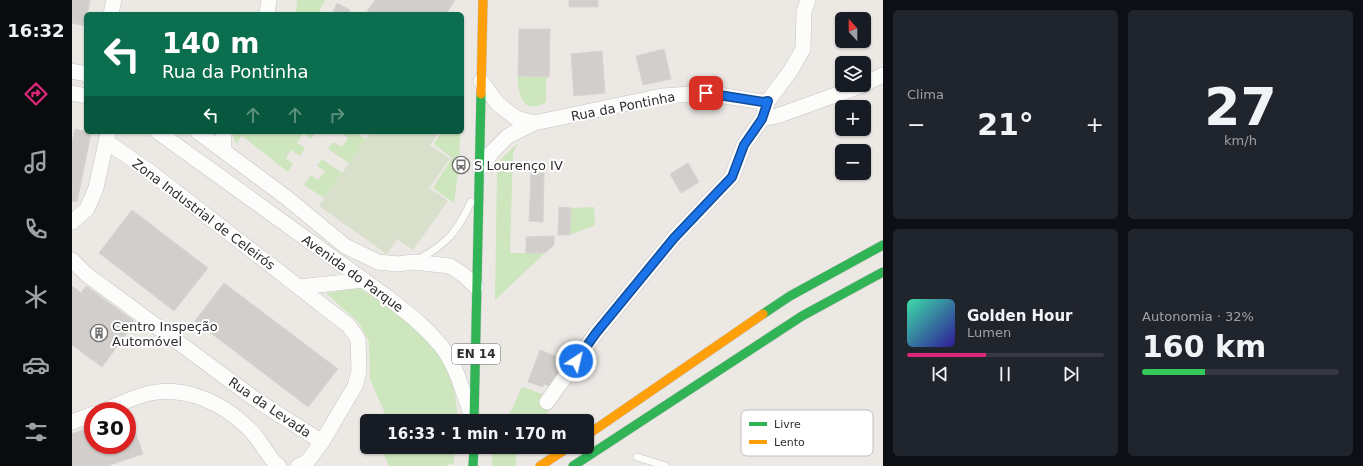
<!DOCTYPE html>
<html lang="pt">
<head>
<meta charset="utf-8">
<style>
	body { margin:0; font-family:"DejaVu Sans",sans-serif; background:#20242c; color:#f1f3f6; height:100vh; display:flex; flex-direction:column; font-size:15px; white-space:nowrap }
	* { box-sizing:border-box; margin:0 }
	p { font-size:13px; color:#9ea1a6 }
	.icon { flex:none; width:22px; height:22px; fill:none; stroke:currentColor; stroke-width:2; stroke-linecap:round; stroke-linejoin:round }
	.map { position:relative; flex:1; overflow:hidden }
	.panel { display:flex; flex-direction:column; gap:10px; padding:10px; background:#0d0f14; width:480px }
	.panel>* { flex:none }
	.banner { position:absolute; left:12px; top:12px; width:380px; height:122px; border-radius:6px; box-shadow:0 1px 3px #0004; background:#0b6e4f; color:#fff; overflow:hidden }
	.needle { width:26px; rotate:339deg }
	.controls { position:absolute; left:763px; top:12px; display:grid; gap:8px }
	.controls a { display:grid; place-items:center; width:36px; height:36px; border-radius:6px; background:#171b24; box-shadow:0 1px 3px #0004; font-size:20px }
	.speed { position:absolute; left:12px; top:402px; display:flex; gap:8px; font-size:20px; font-weight:700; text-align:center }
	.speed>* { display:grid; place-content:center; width:52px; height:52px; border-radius:50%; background:#171b24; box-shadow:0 1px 3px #0004; line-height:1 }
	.speed .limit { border:6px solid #d22; background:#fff; color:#111 }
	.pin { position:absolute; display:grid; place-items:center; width:34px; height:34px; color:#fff; margin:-17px; border-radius:8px; box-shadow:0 2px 6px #0006 }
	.me { position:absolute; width:44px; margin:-22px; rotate:35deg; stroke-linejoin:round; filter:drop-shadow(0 0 3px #0008) }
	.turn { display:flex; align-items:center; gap:14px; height:84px; padding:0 12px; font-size:18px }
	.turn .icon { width:52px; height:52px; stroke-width:2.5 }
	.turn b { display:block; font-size:28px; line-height:34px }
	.lanes { display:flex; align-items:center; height:38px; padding:0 12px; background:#0003; justify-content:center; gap:20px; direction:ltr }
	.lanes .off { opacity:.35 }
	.big { font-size:30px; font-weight:600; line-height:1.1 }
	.panel .tile { flex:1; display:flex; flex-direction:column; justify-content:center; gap:6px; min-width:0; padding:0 14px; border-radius:6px; background:#20242c }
	.panel .dial { align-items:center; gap:0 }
	.dial b { font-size:52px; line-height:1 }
	.song { display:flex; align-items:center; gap:12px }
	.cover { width:48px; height:48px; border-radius:6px; background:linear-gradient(135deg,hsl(160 70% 55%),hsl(250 70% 35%)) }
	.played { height:4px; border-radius:2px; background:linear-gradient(90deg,#db2777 40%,#363941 40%) }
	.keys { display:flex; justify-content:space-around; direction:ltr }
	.heat { display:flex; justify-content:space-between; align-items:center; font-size:22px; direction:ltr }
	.charge { height:6px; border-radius:3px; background:linear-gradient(90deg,#34c759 32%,#363941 0) }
	.panel .tiles { flex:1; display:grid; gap:10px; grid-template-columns:repeat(2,1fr) }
	.trip { position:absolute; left:288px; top:414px; width:234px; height:40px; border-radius:6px; background:#171b24; box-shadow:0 1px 3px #0004; font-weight:600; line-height:40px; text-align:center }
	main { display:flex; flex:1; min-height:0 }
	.menu { display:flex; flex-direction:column; width:72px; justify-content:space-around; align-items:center; background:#090b0e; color:#9ea1a6 }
	.menu .icon { width:28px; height:28px }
	.menu .selected { color:#db2777 }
	.menu b { font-size:18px; color:#f1f3f6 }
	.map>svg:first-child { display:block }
</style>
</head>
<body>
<main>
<nav class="menu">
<b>16:32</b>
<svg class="icon selected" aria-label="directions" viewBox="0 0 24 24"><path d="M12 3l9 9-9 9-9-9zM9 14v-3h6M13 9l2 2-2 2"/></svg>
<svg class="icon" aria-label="music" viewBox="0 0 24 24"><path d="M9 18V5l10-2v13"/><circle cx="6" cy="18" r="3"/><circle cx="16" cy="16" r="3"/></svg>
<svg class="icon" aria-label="phone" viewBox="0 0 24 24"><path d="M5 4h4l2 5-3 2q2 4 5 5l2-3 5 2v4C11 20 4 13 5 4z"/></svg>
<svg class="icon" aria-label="climate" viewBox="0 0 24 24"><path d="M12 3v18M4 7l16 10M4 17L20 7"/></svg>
<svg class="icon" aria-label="car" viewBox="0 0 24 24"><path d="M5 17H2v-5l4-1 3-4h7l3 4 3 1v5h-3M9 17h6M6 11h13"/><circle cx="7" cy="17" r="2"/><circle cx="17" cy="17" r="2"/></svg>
<svg class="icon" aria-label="filters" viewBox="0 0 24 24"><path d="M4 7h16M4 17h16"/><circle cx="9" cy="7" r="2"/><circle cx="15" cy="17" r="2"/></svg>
</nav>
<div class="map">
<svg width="811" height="466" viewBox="0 0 811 466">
	<rect width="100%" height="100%" fill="#ece8e4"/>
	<path fill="#cee6be" d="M 225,0 L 253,0 L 246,14 L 224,14 Z
		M 446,76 L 474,77 L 474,102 C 452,116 445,95 446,76 Z
		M 160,132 L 244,132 L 239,139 L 231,133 L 225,143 L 233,148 L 228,156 L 219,150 L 214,158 L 221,164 L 216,172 L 170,136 L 164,144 Z
		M 268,132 L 283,132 L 294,139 L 277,163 L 256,149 L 261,142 L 270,147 L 276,138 Z
		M 370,132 L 388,132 L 387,166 L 382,203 L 361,188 L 380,158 L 362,144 Z
		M 446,143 L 441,153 L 438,253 L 473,253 L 423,300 L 425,171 L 429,159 Z
		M 250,159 L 270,173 L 252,198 L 232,185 L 239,175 L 246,180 L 253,171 L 245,166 Z
		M 522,207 L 523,225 L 498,235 L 499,208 Z
		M 288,288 C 305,300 325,310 341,324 C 369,348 387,385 385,421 L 322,421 L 319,416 L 315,418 L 298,379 L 297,342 L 287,323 L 254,293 Z
		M 450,387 L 485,399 L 470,421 L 428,421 L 439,411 Z
		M 308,447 L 383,447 L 382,463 L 373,466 L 317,466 Z
		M 420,447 L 451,447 L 444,456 L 444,466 L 420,466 Z"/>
	<path fill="#d8e0cc" d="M 299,132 L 367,132 L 358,145 L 378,159 L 357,188 L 376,201 L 341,250 L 325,239 L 315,254 L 247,206 Z"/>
	<path fill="#d1cecb" stroke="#d7d4d0" d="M 0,0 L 18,0 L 13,26 L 0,23 Z
		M 303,0 L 383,0 L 374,14 L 299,14 L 295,11 Z
		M 497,0 L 526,0 L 526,7 L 497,7 Z
		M 265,3 L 278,10 L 276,14 L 260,14 Z
		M 447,29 L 478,29 L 477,77 L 446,76 Z
		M 592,49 L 599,79 L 571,85 L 564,56 Z
		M 530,51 L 533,93 L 502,96 L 499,54 Z
		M 3,129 L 19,133 L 5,202 L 0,201 L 0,142 Z
		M 616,163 L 627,182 L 609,193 L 598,174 Z
		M 459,173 L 472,173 L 471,222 L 457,221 Z
		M 487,207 L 499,208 L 498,235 L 486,235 Z
		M 60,210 L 136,268 L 102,311 L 27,253 Z
		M 482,236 L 482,245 L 473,253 L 454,253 L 454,237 Z
		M 152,283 L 266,369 L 236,407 L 123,321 Z
		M 0,286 L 9,293 L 14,286 L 63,322 L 30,367 L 0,345 Z
		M 468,350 L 493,360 L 482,388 L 472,384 L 471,387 L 456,382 Z
		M 57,414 L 71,454 L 35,466 L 0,466 L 0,434 L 21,426 L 21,445 L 55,445 L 55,415 Z"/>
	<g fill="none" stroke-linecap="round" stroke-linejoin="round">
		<defs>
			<path id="lane" d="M 345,260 C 375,244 385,232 399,202
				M 565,457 L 594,466"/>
			<path id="street" d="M 39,14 L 42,0
				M 195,14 L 197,0
				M 0,71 L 14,74
				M 409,81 L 426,104 L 444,118 L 462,123
				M 792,84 L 811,75
				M 0,93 L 14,96
				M 690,119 L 705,116 L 791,85
				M 86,132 L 311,294 C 332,310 353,326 369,346 C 384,364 390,390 398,411
				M 126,132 L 215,198 L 273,246 L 306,262 L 326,264 L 342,262 L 378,266 L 393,276 L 404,287
				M 151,132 L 152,151
				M 408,168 L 420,152 L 436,136 L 462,123 L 590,96 L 634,93 L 691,102 L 696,101
				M 0,222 L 15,209 L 24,188 L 36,133
				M 0,260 L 14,274 L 183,399 L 250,442 L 283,386 L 287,371 L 286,339 L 277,326 L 77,171 L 35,142
				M 227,287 L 292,280
				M 475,402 L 524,333 L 602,238 L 660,177 L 672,145 L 690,119 L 696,101 L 719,70 L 731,49 L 732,12 L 736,0
				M 31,411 C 46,405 63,396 79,393 C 114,386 151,403 176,428 C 186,437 193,451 202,462 L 207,466
				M 0,422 L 21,414
				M 226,466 L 235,462 L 250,442"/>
			<path id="fast" d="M 691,314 L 718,296 L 811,245
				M 402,421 L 409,94
				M 401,466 L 402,447
				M 501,466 L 730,316 L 811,272"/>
			<path id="slow" d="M 409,94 L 411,0
				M 515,435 L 691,314
				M 468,466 L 497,447"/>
		</defs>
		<use href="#lane" stroke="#c5c4c5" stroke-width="8"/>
		<use href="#street" stroke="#c5c4c5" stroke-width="16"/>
		<use href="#fast" stroke="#c6c5c4" stroke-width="10"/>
		<use href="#slow" stroke="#c6c5c4" stroke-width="10"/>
		<use href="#lane" stroke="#fcfcfb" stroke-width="7"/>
		<use href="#street" stroke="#fcfcfb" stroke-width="15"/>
		<use href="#fast" stroke="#30b455" stroke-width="9"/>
		<use href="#slow" stroke="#ff9f0a" stroke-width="9"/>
	</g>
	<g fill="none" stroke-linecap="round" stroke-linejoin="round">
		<defs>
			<path id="route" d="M 504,361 L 524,333 L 602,238 L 660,177 L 672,145 L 690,119 L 696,101 L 691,102 L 634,93"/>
		</defs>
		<use href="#route" stroke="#114b97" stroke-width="10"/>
		<use href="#route" stroke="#1a73e8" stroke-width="7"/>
	</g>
	<defs>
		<symbol id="bus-ring" viewBox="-11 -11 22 22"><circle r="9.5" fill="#fff" stroke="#706f6e" stroke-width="1.5"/><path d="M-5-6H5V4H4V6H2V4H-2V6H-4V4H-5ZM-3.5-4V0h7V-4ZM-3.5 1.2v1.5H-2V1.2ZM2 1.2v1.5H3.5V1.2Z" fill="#706f6e"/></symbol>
		<symbol id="building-ring" viewBox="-11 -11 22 22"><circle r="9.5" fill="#fff" stroke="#706f6e" stroke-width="1.5"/><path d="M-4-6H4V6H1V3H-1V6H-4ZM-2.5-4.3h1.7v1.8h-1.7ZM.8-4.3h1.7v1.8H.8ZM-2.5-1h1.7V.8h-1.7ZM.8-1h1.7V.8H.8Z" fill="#706f6e"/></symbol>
	</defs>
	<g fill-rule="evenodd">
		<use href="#bus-ring" x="379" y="155" width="20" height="20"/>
		<use href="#building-ring" x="17" y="323" width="20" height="20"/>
	</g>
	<g text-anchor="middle" stroke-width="4" stroke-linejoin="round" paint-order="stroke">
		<rect fill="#fff" stroke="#6d6d6d" stroke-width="1" x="380" y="344" width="48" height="20" rx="3"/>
		<g font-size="12" font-weight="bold" fill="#2e2e2e">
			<text x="404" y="358">EN 14</text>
		</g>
		<g font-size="13" fill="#2e2e2e" stroke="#fff">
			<text transform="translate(551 106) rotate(-11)" y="5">Rua da Pontinha</text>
			<text transform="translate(132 214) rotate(37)" y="5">Zona Industrial de Celeirós</text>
			<text transform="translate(281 273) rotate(36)" y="5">Avenida do Parque</text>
			<text transform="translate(198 407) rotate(34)" y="5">Rua da Levada</text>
		</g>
		<g font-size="13" fill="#2e2e2e" stroke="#fff" text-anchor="start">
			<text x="402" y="170">S Lourenço IV</text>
			<text x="40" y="331">Centro Inspeção<tspan x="40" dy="15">Automóvel</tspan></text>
		</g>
	</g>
	<rect x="669" y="410" width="132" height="46" rx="6" fill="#fff" stroke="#c0c0c0" stroke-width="1"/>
	<rect x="677" y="422" width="18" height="4" fill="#30b455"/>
	<rect x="677" y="440" width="18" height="4" fill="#ff9f0a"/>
	<g font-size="11" fill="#2e2e2e">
		<text x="702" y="428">Livre</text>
		<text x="702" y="446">Lento</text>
	</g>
</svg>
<div class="controls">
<a><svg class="needle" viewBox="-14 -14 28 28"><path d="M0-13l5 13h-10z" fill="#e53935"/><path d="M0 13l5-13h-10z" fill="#9ea1a6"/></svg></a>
<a><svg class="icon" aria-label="layers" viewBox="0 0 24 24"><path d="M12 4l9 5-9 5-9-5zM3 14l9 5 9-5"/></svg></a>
<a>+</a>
<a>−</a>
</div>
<div class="speed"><div class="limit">30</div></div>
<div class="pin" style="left:634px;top:93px;background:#d93025"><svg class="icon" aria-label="arrive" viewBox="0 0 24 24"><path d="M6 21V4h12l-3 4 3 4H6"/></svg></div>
<svg class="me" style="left:504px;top:361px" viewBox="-20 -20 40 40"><circle r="17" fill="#1a73e8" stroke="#fff" stroke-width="3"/><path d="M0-11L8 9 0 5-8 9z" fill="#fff"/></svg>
<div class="trip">16:33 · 1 min · 170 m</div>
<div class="banner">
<div class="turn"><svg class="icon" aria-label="left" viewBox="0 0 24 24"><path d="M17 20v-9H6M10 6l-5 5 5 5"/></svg><div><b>140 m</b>Rua da Pontinha</div></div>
<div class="lanes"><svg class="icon" aria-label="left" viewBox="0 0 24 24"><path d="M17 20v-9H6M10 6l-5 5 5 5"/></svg><svg class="icon off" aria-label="ahead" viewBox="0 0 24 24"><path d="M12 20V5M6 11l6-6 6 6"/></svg><svg class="icon off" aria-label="ahead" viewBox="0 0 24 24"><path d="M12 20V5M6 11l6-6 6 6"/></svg><svg class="icon off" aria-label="right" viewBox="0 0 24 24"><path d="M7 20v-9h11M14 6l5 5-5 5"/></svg></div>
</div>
</div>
<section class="panel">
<div class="tiles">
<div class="tile"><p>Clima</p>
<div class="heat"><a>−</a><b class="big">21°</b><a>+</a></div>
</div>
<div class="tile dial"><b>27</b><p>km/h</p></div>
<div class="tile">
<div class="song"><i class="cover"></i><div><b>Golden Hour</b><p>Lumen</p></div></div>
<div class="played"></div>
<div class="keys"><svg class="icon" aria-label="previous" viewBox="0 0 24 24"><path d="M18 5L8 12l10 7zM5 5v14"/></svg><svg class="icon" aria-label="pause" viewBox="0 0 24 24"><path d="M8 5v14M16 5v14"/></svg><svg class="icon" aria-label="next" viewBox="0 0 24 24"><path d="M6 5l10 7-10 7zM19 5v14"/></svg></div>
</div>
<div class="tile"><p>Autonomia · 32%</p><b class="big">160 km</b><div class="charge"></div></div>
</div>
</section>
</main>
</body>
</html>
